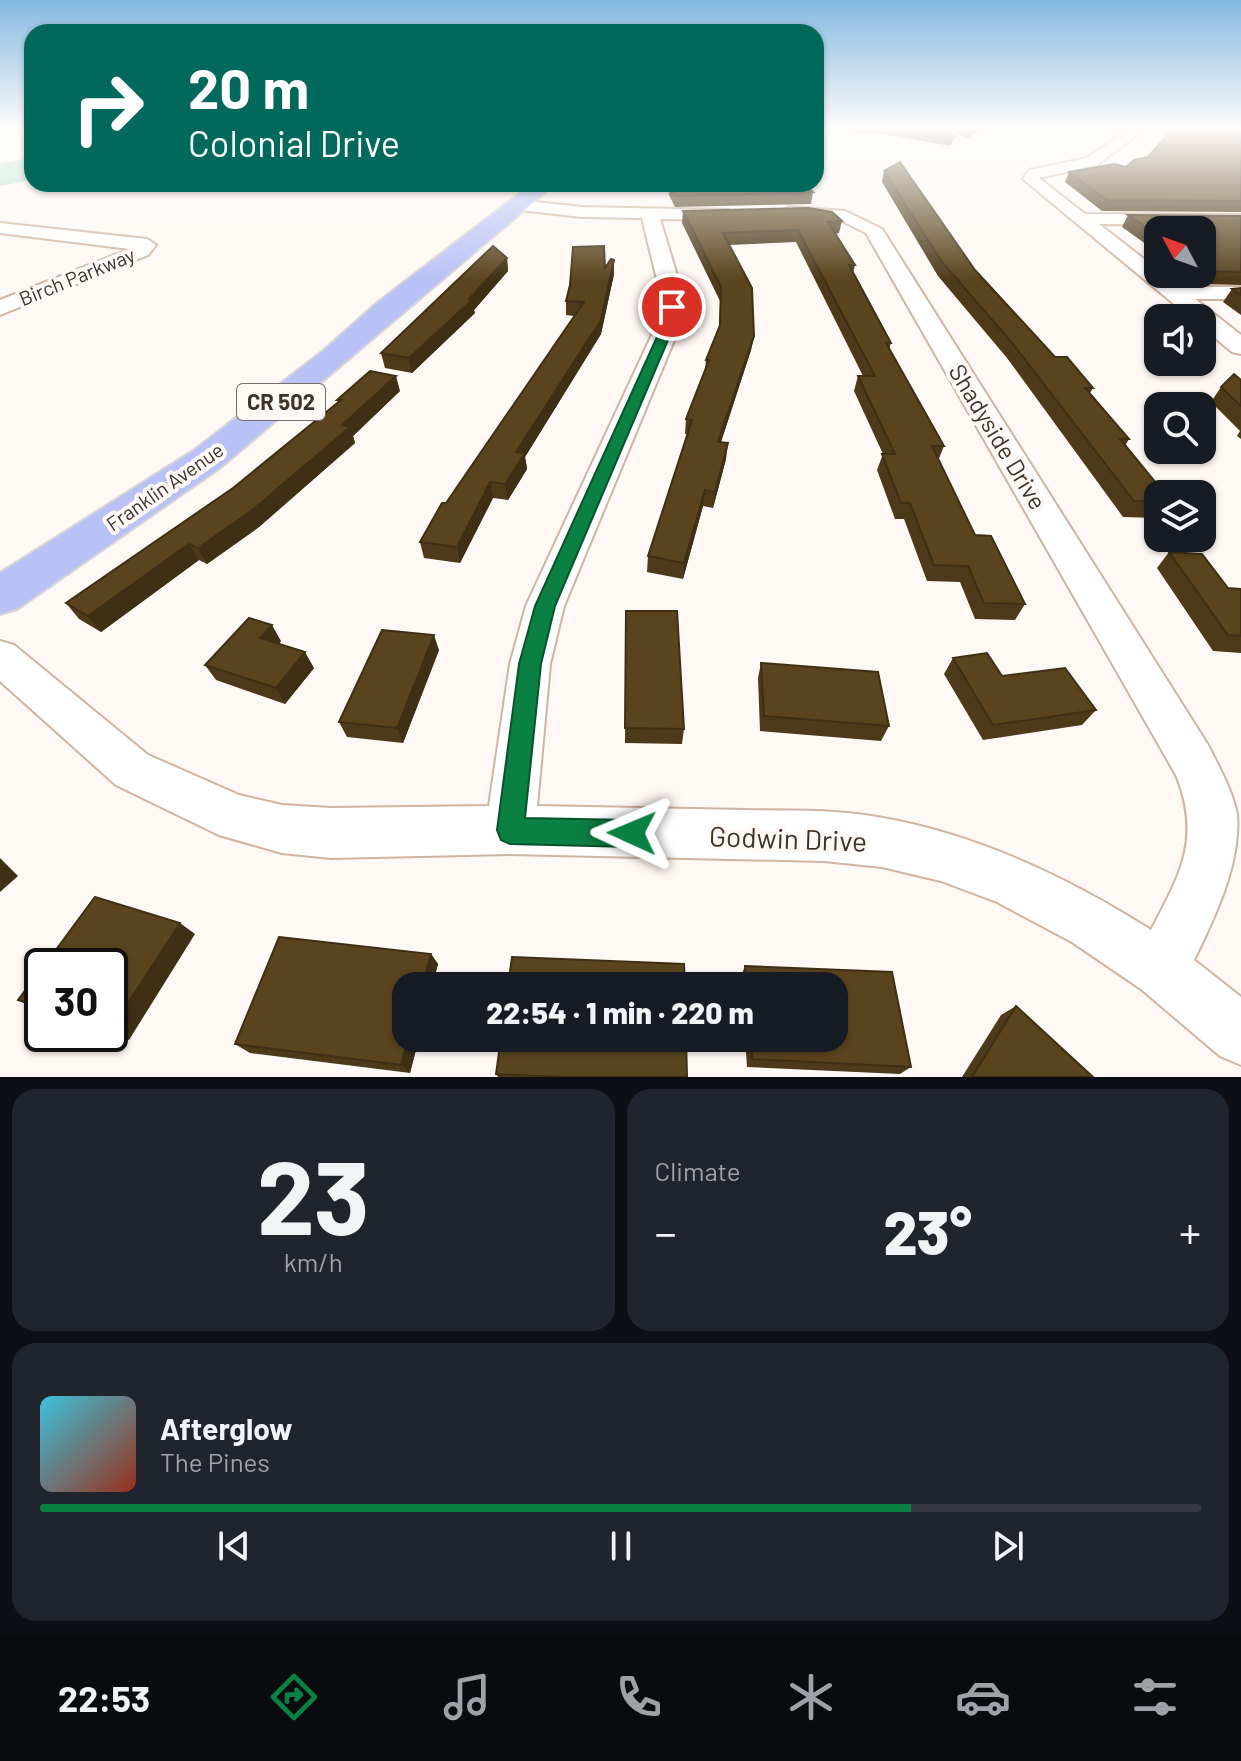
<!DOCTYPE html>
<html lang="en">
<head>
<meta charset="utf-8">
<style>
	body { margin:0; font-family:Barlow,sans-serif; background:#20242c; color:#f1f3f6; height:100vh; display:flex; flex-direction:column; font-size:30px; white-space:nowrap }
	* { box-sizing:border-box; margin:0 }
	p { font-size:26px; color:#9ea1a6 }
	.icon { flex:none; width:44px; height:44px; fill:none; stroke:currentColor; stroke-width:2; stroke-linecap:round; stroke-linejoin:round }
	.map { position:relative; height:1077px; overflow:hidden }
	.panel { display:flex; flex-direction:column; gap:12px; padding:12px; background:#0d0f14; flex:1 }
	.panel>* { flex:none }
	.hud { position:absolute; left:24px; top:24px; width:800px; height:168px; border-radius:24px; box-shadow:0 2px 6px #0004; background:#00695c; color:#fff; overflow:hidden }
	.needle { width:52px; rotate:311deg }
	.controls { position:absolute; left:1144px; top:216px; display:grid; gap:16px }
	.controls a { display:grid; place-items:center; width:72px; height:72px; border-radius:16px; background:#171b24; box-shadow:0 2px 6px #0004; font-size:40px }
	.speed { position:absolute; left:24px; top:948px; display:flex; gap:16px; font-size:40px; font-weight:700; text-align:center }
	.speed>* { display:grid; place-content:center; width:104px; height:104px; border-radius:50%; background:#171b24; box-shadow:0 2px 6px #0004; line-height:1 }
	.speed .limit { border:4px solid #111; border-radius:12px; background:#fff; color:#111 }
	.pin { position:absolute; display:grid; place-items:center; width:68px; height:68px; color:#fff; margin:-34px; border:4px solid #fff; border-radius:50%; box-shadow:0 2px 8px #0007 }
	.me { position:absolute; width:88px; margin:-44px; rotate:271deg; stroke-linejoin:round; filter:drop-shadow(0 0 6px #0008) }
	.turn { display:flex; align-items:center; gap:28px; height:168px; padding:0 32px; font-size:36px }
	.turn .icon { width:104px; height:104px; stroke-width:2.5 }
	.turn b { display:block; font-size:56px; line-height:68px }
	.big { font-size:60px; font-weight:800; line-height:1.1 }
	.panel .tile { flex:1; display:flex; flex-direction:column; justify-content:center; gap:12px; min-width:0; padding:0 28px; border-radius:24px; background:#20242c }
	.panel .dial { align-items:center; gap:0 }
	.dial b { font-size:104px; line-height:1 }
	.song { display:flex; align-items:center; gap:24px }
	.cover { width:96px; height:96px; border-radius:12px; background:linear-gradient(135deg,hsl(190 70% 55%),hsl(10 70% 35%)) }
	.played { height:8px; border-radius:4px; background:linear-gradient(90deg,#0b8043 75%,#363941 75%) }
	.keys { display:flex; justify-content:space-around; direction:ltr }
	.heat { display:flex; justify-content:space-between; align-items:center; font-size:44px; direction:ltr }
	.panel .tiles { flex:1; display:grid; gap:12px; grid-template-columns:1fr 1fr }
	.tile:last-child { grid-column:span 2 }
	.trip { position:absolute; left:392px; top:972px; width:456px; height:80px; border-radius:24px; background:#171b24; box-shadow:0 2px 6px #0004; font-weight:800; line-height:80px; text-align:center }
	.menu { display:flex; height:128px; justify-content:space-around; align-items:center; background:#090b0e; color:#9ea1a6 }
	.menu .icon { width:56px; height:56px }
	.menu .current { color:#0b8043 }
	.menu b { font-size:36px; color:#f1f3f6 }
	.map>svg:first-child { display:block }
</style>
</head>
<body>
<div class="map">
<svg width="1241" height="1077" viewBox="0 0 1241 1077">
	<rect width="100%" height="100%" fill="#fff8f4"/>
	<path fill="#b2e0ca" d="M 32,157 L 32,180 L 0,186 L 0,164 Z"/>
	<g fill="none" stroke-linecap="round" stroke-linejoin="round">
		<defs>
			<path id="minor" d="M 1130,129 L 1145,129 L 1097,165 L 1039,178 L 1085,214 L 1241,215 L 1241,225 L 1099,224 L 1158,270 L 1158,274 L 1179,287 L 1241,287 L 1241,299 L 1195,299 L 1241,335 L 1241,354 L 1232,352 L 1202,327 L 1202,318 L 1191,318 L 1023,179 L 1029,170 L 1087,158 Z
				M 517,200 L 582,207 L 728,210 L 737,215 L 728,220 L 660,219 L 682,292 L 680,326 L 564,606 L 550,664 L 537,806 C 606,807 675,809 744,810 C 790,811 838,809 883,818 C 979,835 1069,878 1151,930 C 1180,875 1202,838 1176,775 L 866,233 L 842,221 L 789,217 L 780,212 L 789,207 L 845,211 L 882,229 L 1208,745 C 1219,767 1232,790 1237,814 C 1241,863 1215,917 1194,960 L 1241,997 L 1241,1065 L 1220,1056 L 1141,989 L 1072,942 L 997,902 L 941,881 L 882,867 L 824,861 L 510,854 L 331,858 L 282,853 L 219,835 L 116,785 L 0,681 L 0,641 L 14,645 L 148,755 L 239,795 L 282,805 L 331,808 L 489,806 L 510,664 L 526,606 L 656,326 L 660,292 L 642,218 L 582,217 L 511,209 L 509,205 L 511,201 Z
				M 0,223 L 147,239 L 156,245 L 148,255 L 0,315 L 0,300 L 130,249 L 0,233 Z"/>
			<path id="major" d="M 532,184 L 555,184 L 221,467 L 17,609 L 0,614 L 0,573 L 193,451 L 323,351 L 377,303 Z"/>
		</defs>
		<use href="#minor" stroke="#d1b4a0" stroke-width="4"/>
		<use href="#major" stroke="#d8d6d5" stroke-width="4"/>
		<use href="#minor" fill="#fff" fill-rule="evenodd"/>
		<use href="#major" fill="#b9c2f7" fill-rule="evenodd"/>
	</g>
	<path fill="#4d3a1a" d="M 848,129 L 981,129 L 968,138 L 948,131 L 954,136 L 951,146 L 871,132 L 866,134 Z
		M 1241,129 L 1241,212 L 1102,211 L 1065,182 L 1069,172 L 1126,167 L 1148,157 Z
		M 884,171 L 1055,357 L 1093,388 L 1090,393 L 1129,439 L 1125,446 L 1158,494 L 1158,518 L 1123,517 L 1007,358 L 938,276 L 882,182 Z
		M 670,184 L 813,192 L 811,204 L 675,207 L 669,195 Z
		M 683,211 L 842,221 L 839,233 L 835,234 L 855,265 L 853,273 L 891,343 L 889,349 L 944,446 L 938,461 L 975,535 L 1025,604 L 1015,620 L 975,619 L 960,582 L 927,581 L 904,519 L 895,519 L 877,470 L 883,454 L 854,391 L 858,376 L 863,376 L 796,242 L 729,245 L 754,336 L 751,350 L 721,442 L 726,459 L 713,508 L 703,506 L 683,579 L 647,572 L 648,556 L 687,434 L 685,434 L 686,419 L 705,371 L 706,360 L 719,328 L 720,301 L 682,223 Z
		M 1128,215 L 1241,216 L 1241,285 L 1198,284 L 1185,274 L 1202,274 L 1202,230 L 1158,230 L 1158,254 L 1150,248 L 1150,247 L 1122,227 Z
		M 507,258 L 508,271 L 474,310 L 475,313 L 412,373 L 385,368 L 381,353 Z
		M 605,268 L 614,274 L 601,334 L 525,457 L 527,469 L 508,500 L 493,498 L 460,563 L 424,558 L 420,542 L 574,316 L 566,315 L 566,301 Z
		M 1241,288 L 1241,315 L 1223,302 L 1232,289 Z
		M 1241,380 L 1241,439 L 1237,436 L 1240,431 L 1211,402 L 1221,387 Z
		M 400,391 L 353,436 L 355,443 L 259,527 L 207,564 L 199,560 L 101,632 L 79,619 L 66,603 L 233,488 L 338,403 L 337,400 Z
		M 1169,552 L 1228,588 L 1241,589 L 1241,653 L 1213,651 L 1157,568 Z
		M 626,611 L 684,729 L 682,744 L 625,743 Z
		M 281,641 L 279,644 L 314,668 L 285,704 L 216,680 L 205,665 Z
		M 439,650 L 403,743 L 347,737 L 339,722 Z
		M 953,658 L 1002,676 L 1096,710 L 1082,725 L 983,740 L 944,674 Z
		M 761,663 L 889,726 L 881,741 L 760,731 L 758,678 Z
		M 431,954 L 438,964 L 410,1073 L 250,1053 L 235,1044 Z
		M 745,966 L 892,972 L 911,1067 L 900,1074 L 747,1067 L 745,1038 L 834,1038 L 834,986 L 742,986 L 741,976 Z
		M 1016,1006 L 1093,1077 L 962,1077 L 1001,1015 Z
		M 496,1074 L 687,1077 L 498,1077 Z"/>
	<path fill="#3f3015" d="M 970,129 L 981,129 L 968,138 Z
		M 507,258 L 508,271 L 474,310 L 475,313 L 412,373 L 409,358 Z
		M 614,260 L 614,274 L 601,334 L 525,457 L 527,469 L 508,500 L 505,484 L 516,452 Z
		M 754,336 L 751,350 L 716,457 L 718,442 Z
		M 396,376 L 400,391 L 353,436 L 355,443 L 259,527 L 207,564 L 198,548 L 342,425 Z
		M 728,443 L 726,459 L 713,508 L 715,492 Z
		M 490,482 L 493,498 L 460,563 L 457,547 Z
		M 705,490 L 703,506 L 683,579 L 684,563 Z
		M 189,544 L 199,560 L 101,632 L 88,616 Z
		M 272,625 L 281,641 L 270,654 L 260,638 Z
		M 434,635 L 439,650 L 403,743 L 397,728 Z
		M 305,652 L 314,668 L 285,704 L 276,688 Z
		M 0,858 L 18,876 L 0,892 Z
		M 180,923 L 195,934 L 129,1040 L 110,1032 Z
		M 431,954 L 438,964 L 432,986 L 422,986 Z
		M 408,1038 L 419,1038 L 410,1073 L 401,1065 Z"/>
	<path fill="#5a441e" stroke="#3f3015" stroke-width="2" d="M 913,129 L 946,129 L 954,136 Z
		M 1172,129 L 1241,129 L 1241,201 L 1107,200 L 1069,172 L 1114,164 L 1126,167 L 1134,160 L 1148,157 Z
		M 900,162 L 975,270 L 1055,357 L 1067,357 L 1093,388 L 1085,388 L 1129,439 L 1120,439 L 1165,494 L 1158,494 L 1158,501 L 1134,501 L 1013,344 L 942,262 L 884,171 Z
		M 670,184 L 804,184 L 813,192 L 676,196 Z
		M 808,208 L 832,212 L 842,221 L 828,222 L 855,265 L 849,265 L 891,343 L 886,343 L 944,446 L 932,446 L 975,535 L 991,536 L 1025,604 L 984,603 L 968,566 L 934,565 L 910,503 L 901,503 L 882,454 L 895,454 L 858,376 L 875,376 L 798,230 L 723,233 L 752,288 L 754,336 L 718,442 L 728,443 L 715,492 L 705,490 L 684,563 L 648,556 L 692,420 L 686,419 L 709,360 L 706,360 L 720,325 L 721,287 L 683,211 Z
		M 1128,215 L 1241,216 L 1241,272 L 1206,271 L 1202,268 L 1202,230 L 1158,230 L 1158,235 Z
		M 493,246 L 507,258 L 469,299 L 473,299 L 409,358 L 381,353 Z
		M 604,246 L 605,268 L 611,259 L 614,260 L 601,320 L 516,452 L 525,453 L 505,484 L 490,482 L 457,547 L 420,542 L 442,503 L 446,503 L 584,302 L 566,301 L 570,285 L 573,247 Z
		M 1241,288 L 1241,295 L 1232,289 Z
		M 370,371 L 396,376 L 342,425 L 350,427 L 251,511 L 198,548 L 189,544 L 88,616 L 66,603 L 233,488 L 341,400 L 337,400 Z
		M 1234,374 L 1241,380 L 1241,406 L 1221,387 Z
		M 1169,552 L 1202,554 L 1228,588 L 1241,589 L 1241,636 L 1228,635 Z
		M 626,611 L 677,611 L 684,729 L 625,728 Z
		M 249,618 L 272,625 L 260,638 L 305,652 L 276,688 L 205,665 Z
		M 382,630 L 434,635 L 397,728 L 339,722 Z
		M 987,653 L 1002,676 L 1065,668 L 1096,710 L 993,725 L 953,658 Z
		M 761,663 L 878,672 L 889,726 L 764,716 Z
		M 95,897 L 180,923 L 110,1031 L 110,966 L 44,966 Z
		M 279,937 L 431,954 L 422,986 L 406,986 L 406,1038 L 408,1038 L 401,1065 L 235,1044 Z
		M 512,957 L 684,964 L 685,986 L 508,986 Z
		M 745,966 L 892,972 L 911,1067 L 752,1059 L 751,1038 L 834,1038 L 834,986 L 747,986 Z
		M 42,968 L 42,1008 L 18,1000 Z
		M 1016,1006 L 1093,1077 L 972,1077 Z
		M 501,1038 L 686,1038 L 687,1077 L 562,1077 L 496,1074 Z"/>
	<linearGradient id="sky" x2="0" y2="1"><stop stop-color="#83b9e0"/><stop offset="0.46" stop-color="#fffcfa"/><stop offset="1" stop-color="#fffcfa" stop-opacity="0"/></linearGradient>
	<rect width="1241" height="280" fill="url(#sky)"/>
	<path fill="#0b8043" stroke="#07532c" stroke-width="2" d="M 672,303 L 678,307 L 674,326 L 555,606 L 541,664 L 525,818 L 632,820 L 641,824 L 645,833 L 641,843 L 632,847 L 510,844 L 501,840 L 497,830 L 519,664 L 535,606 L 662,326 L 666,307 Z"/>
	<g text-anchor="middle" stroke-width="8" stroke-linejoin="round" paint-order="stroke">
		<g font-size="20" fill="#3e332b" stroke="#fff8f4">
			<text transform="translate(77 277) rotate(-22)" y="7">Birch Parkway</text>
			<text transform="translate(165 487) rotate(-35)" y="7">Franklin Avenue</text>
		</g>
		<rect fill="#fff8f4" stroke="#786e67" stroke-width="2" x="237" y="384" width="88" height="36" rx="6"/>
		<g font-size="22" font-weight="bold" fill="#3e332b">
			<text x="281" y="410">CR 502</text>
		</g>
		<g font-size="24" fill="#3e332b" stroke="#fff8f4">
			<text transform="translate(997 437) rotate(59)" y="8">Shadyside Drive</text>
		</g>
		<g font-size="28" fill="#3e332b" stroke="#fff8f4">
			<text transform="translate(788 839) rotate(2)" y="10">Godwin Drive</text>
		</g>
	</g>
</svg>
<div class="controls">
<a><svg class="needle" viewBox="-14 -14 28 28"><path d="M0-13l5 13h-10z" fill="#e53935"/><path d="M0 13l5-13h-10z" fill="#9ea1a6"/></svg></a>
<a><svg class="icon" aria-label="sound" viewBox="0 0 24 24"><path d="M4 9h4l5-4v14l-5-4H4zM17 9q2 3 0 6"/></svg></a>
<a><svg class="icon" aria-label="search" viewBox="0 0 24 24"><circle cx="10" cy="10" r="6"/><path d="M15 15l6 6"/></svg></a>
<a><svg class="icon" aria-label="layers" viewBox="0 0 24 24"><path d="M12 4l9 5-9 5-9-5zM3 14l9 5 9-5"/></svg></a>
</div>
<div class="speed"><div class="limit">30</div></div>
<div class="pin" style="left:672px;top:307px;background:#d93025"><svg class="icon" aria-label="arrive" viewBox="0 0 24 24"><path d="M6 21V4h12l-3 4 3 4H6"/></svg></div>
<svg class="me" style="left:632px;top:833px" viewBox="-20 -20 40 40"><path d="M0-17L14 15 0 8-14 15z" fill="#0b8043" stroke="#fff" stroke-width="4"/></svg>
<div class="trip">22:54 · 1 min · 220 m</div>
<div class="hud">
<div class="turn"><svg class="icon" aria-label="right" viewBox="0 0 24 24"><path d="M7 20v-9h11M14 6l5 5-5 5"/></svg><div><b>20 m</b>Colonial Drive</div></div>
</div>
</div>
<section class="panel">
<div class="tiles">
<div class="tile dial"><b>23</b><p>km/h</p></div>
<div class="tile"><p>Climate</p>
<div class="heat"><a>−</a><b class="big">23°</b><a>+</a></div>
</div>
<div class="tile">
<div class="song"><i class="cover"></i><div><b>Afterglow</b><p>The Pines</p></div></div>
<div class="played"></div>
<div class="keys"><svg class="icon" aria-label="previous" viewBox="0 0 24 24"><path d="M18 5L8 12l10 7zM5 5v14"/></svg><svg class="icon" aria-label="pause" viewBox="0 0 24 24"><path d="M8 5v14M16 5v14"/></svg><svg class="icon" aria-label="next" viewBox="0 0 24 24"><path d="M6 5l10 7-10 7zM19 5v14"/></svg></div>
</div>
</div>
</section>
<nav class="menu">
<b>22:53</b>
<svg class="icon current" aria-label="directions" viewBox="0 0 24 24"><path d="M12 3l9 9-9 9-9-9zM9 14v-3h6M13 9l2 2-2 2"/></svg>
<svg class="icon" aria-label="music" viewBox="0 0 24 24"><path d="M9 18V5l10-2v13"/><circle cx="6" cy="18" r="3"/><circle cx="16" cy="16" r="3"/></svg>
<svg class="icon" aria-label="phone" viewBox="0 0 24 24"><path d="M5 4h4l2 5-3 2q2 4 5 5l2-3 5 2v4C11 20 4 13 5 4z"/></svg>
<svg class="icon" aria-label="climate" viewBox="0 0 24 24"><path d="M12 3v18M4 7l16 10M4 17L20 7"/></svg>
<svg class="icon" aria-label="car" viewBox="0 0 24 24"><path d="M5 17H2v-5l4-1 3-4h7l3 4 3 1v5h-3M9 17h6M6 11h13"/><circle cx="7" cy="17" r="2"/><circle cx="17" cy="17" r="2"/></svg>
<svg class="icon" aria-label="filters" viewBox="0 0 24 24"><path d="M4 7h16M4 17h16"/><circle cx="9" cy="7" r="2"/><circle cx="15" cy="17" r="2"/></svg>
</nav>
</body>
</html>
